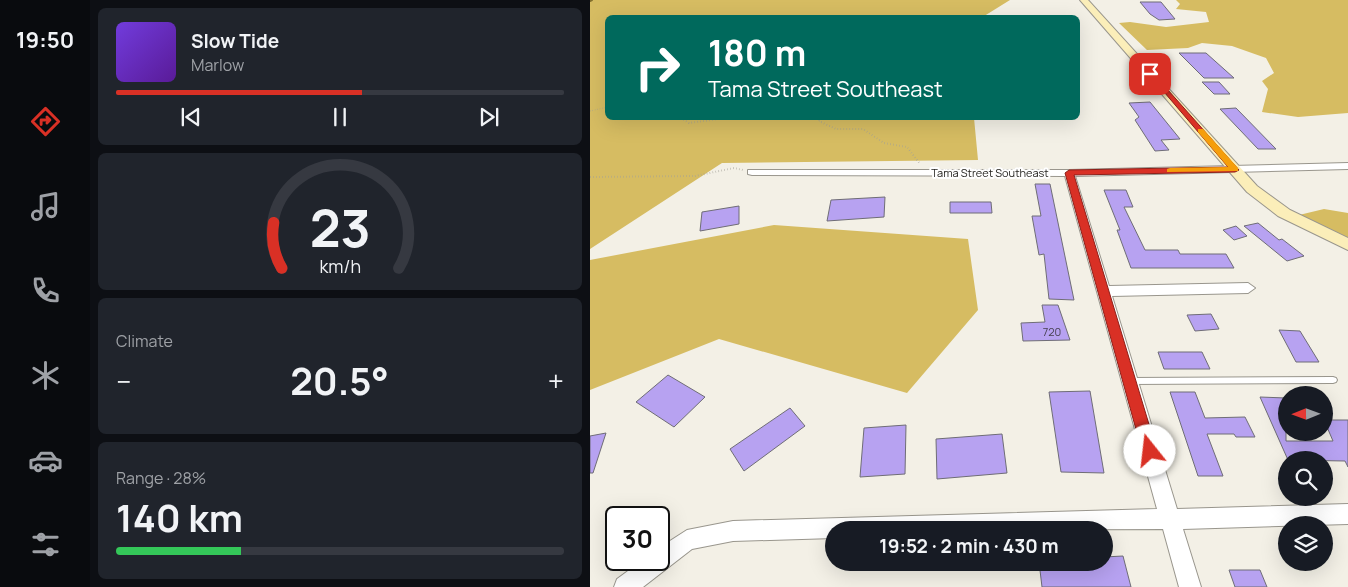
<!DOCTYPE html>
<html lang="en">
<head>
<meta charset="utf-8">
<style>
	body { margin:0; font-family:Manrope,sans-serif; background:#20242c; color:#f1f3f6; height:100vh; display:flex; flex-direction:column; font-size:19px; white-space:nowrap }
	* { box-sizing:border-box; margin:0 }
	p { font-size:16px; color:#9ea1a6 }
	.icon { flex:none; width:28px; height:28px; fill:none; stroke:currentColor; stroke-width:2; stroke-linecap:round; stroke-linejoin:round }
	.map { position:relative; flex:1; overflow:hidden }
	.drawer { display:flex; flex-direction:column; gap:8px; padding:8px; background:#0d0f14; width:500px }
	.drawer>* { flex:none }
	.hud { position:absolute; left:15px; top:15px; width:475px; height:105px; border-radius:8px; box-shadow:0 5px 20px #0002; background:#00695c; color:#fff; overflow:hidden }
	.needle { width:32px; rotate:269deg }
	.tools { position:absolute; left:688px; top:386px; display:grid; gap:10px }
	.tools a { display:grid; place-items:center; width:55px; height:55px; border-radius:50%; background:#171b24; box-shadow:0 5px 20px #0002; font-size:25px }
	.speed { position:absolute; left:15px; top:506px; display:flex; gap:10px; font-size:25px; font-weight:700; text-align:center }
	.speed>* { display:grid; place-content:center; width:65px; height:65px; border-radius:50%; background:#171b24; box-shadow:0 5px 20px #0002; line-height:1 }
	.speed .limit { border:2px solid #111; border-radius:8px; background:#fff; color:#111 }
	.pin { position:absolute; display:grid; place-items:center; width:42px; height:42px; color:#fff; margin:-21px; border-radius:10px; box-shadow:0 2px 8px #0006 }
	.me { position:absolute; width:55px; margin:-28px; rotate:344deg; stroke-linejoin:round; filter:drop-shadow(0 0 4px #0008) }
	.turn { display:flex; align-items:center; gap:18px; height:105px; padding:0 20px; font-size:22px }
	.turn .icon { width:65px; height:65px; stroke-width:2.5 }
	.turn b { display:block; font-size:35px; line-height:42px }
	.big { font-size:38px; font-weight:700; line-height:1.1 }
	.drawer .tile { flex:1; display:flex; flex-direction:column; justify-content:center; gap:8px; min-width:0; padding:0 18px; border-radius:8px; background:#20242c }
	.drawer .dial { align-items:center; gap:0 }
	.dial svg { height:130px; overflow:visible; fill:none; stroke:#363941; stroke-width:7; stroke-linecap:round; text-anchor:middle }
	.dial text { fill:#f1f3f6; stroke:none }
	.song { display:flex; align-items:center; gap:15px }
	.cover { width:60px; height:60px; border-radius:8px; background:linear-gradient(135deg,hsl(260 70% 55%),hsl(270 70% 35%)) }
	.played { height:5px; border-radius:2px; background:linear-gradient(90deg,#d93025 55%,#363941 55%) }
	.keys { display:flex; justify-content:space-around; direction:ltr }
	.heat { display:flex; justify-content:space-between; align-items:center; font-size:28px; direction:ltr }
	.charge { height:8px; border-radius:4px; background:linear-gradient(90deg,#34c759 28%,#363941 0) }
	.trip { position:absolute; left:235px; top:521px; width:288px; height:50px; border-radius:25px; background:#171b24; box-shadow:0 5px 20px #0002; font-weight:700; line-height:50px; text-align:center }
	main { display:flex; flex:1; min-height:0 }
	.tab-bar { display:flex; flex-direction:column; width:90px; justify-content:space-around; align-items:center; background:#090b0e; color:#9ea1a6 }
	.tab-bar .icon { width:35px; height:35px }
	.tab-bar .selected { color:#d93025 }
	.tab-bar b { font-size:22px; color:#f1f3f6 }
	.map>svg:first-child { display:block }
</style>
</head>
<body>
<main>
<nav class="tab-bar">
<b>19:50</b>
<svg class="icon selected" aria-label="directions" viewBox="0 0 24 24"><path d="M12 3l9 9-9 9-9-9zM9 14v-3h6M13 9l2 2-2 2"/></svg>
<svg class="icon" aria-label="music" viewBox="0 0 24 24"><path d="M9 18V5l10-2v13"/><circle cx="6" cy="18" r="3"/><circle cx="16" cy="16" r="3"/></svg>
<svg class="icon" aria-label="phone" viewBox="0 0 24 24"><path d="M5 4h4l2 5-3 2q2 4 5 5l2-3 5 2v4C11 20 4 13 5 4z"/></svg>
<svg class="icon" aria-label="climate" viewBox="0 0 24 24"><path d="M12 3v18M4 7l16 10M4 17L20 7"/></svg>
<svg class="icon" aria-label="car" viewBox="0 0 24 24"><path d="M5 17H2v-5l4-1 3-4h7l3 4 3 1v5h-3M9 17h6M6 11h13"/><circle cx="7" cy="17" r="2"/><circle cx="17" cy="17" r="2"/></svg>
<svg class="icon" aria-label="filters" viewBox="0 0 24 24"><path d="M4 7h16M4 17h16"/><circle cx="9" cy="7" r="2"/><circle cx="15" cy="17" r="2"/></svg>
</nav>
<section class="drawer">
<div class="tile">
<div class="song"><i class="cover"></i><div><b>Slow Tide</b><p>Marlow</p></div></div>
<div class="played"></div>
<div class="keys"><svg class="icon" aria-label="previous" viewBox="0 0 24 24"><path d="M18 5L8 12l10 7zM5 5v14"/></svg><svg class="icon" aria-label="pause" viewBox="0 0 24 24"><path d="M8 5v14M16 5v14"/></svg><svg class="icon" aria-label="next" viewBox="0 0 24 24"><path d="M6 5l10 7-10 7zM19 5v14"/></svg></div>
</div>
<div class="tile dial"><svg viewBox="0 0 100 80">
<path d="M14 69A42 42 0 1 1 86 69"/>
<path d="M14 69A42 42 0 0 1 9 41" stroke="#d93025"/>
<text x="50" y="56" font-size="32" font-weight="700">23</text>
<text x="50" y="72" font-size="11">km/h</text>
</svg></div>
<div class="tile"><p>Climate</p>
<div class="heat"><a>−</a><b class="big">20.5°</b><a>+</a></div>
</div>
<div class="tile"><p>Range · 28%</p><b class="big">140 km</b><div class="charge"></div></div>
</section>
<div class="map">
<svg width="758" height="587" viewBox="0 0 758 587">
	<rect width="100%" height="100%" fill="#f3f0e6"/>
	<path fill="#d6bc62" d="M 0,0 L 420,0 L 391,18 L 18,18 L 18,118 L 384,118 L 388,160 L 132,163 L 0,249 Z
		M 586,0 L 758,0 L 758,113 L 708,117 L 672,112 L 678,89 L 672,81 L 684,73 L 676,58 L 642,46 L 612,43 L 598,48 L 557,50 L 529,23 L 540,22 L 576,27 L 619,22 L 616,12 L 586,9 L 590,4 Z
		M 734,209 L 758,213 L 758,238 L 709,215 Z
		M 184,225 L 378,239 L 388,310 L 317,393 L 129,339 L 0,390 L 0,260 Z"/>
	<g fill="none" stroke-linecap="round" stroke-linejoin="round">
		<path stroke="#816e2c" stroke-width="2" d="M 0,1 L 2,0"/>
	</g>
	<path fill="#b7a2f1" stroke="#6f6d76" d="M 550,2 L 571,2 L 585,19 L 569,20 L 560,14 Z
		M 589,53 L 616,53 L 644,78 L 614,78 Z
		M 612,82 L 629,82 L 640,94 L 624,94 Z
		M 560,102 L 590,139 L 571,140 L 579,150 L 565,151 L 545,120 L 549,117 L 539,103 Z
		M 646,108 L 686,149 L 668,149 L 630,109 Z
		M 445,184 L 460,184 L 484,300 L 459,299 L 454,254 L 449,255 L 442,216 L 451,216 Z
		M 514,190 L 536,190 L 543,207 L 534,207 L 555,250 L 588,250 L 590,254 L 636,254 L 644,268 L 541,268 L 527,230 L 530,230 Z
		M 295,197 L 294,217 L 237,221 L 241,200 Z
		M 360,202 L 401,202 L 402,213 L 360,213 Z
		M 149,206 L 149,224 L 110,231 L 112,212 Z
		M 668,223 L 689,240 L 692,239 L 714,256 L 697,261 L 654,226 Z
		M 646,226 L 657,236 L 644,240 L 633,230 Z
		M 452,305 L 468,305 L 480,340 L 433,341 L 431,323 L 455,322 Z
		M 621,314 L 629,329 L 605,331 L 597,315 Z
		M 689,330 L 710,331 L 729,362 L 706,362 Z
		M 568,352 L 612,352 L 620,369 L 574,369 Z
		M 78,375 L 115,397 L 84,427 L 46,402 Z
		M 500,391 L 514,473 L 471,472 L 459,392 Z
		M 580,392 L 605,392 L 615,418 L 655,417 L 665,437 L 646,437 L 644,434 L 617,434 L 633,476 L 608,476 Z
		M 670,397 L 696,398 L 696,441 L 743,441 L 734,420 L 758,420 L 758,467 L 755,461 L 698,460 Z
		M 200,408 L 215,426 L 154,471 L 140,449 Z
		M 316,425 L 315,474 L 270,477 L 274,428 Z
		M 16,433 L 3,473 L 0,473 L 0,436 Z
		M 412,434 L 417,473 L 347,479 L 346,439 Z
		M 533,556 L 541,587 L 452,587 L 449,562 L 514,562 L 514,557 Z
		M 639,570 L 670,570 L 677,587 L 645,587 Z"/>
	<g fill="none" stroke-linecap="round" stroke-linejoin="round">
		<defs>
			<path id="lane" d="M 743,377 L 746,378 L 747,380 L 746,382 L 743,383 L 540,384 L 537,383 L 536,381 L 537,379 L 540,378 Z"/>
			<path id="street" d="M 758,163 L 758,169 L 485,176 L 519,286 L 658,283 L 665,288 L 658,293 L 522,296 L 587,509 L 758,504 L 758,524 L 593,529 L 611,587 L 589,587 L 573,529 L 244,530 L 244,538 L 143,541 L 102,549 L 53,587 L 24,587 L 27,579 L 53,560 L 69,560 L 69,548 L 97,530 L 143,521 L 567,509 L 475,176 L 162,175 L 158,174 L 158,170 L 479,170 Z"/>
			<path id="secondary" d="M 490,0 L 498,0 L 667,186 L 700,210 L 758,238 L 758,250 L 688,216 L 657,192 Z"/>
		</defs>
		<use href="#lane" stroke="#99968d" stroke-width="2"/>
		<use href="#street" stroke="#99968d" stroke-width="2"/>
		<use href="#secondary" stroke="#99968d" stroke-width="2"/>
		<path stroke="#a2a098" stroke-width="1" stroke-dasharray="0.5 2" stroke-linecap="butt" d="M 0,111 L 18,107"/>
		<path stroke="#a2a098" stroke-width="2" stroke-dasharray="0.5 2.5" stroke-linecap="butt" d="M 91,118 L 99,123 L 136,118
			M 231,118 L 229,121 L 246,129 L 273,129 L 294,143 L 317,147 L 330,164
			M 0,177 L 105,176 L 144,168 L 153,170"/>
		<use href="#lane" fill="#fff" fill-rule="evenodd"/>
		<use href="#street" fill="#fff" fill-rule="evenodd"/>
		<use href="#secondary" fill="#fbeeb9" fill-rule="evenodd"/>
	</g>
	<path fill="#d93025" stroke="#8d1f18" d="M 557,72 L 562,72 L 649,170 L 645,172 L 484,175 L 567,451 L 565,456 L 560,458 L 554,456 L 552,451 L 475,173 L 479,170 L 638,167 Z"/>
	<path fill="#f59e0b" d="M 608,129 L 613,129 L 648,168 L 648,171 L 577,172 L 577,169 L 580,168 L 638,167 L 608,132 Z"/>
	<g text-anchor="middle" stroke-width="4" stroke-linejoin="round" paint-order="stroke">
		<g font-size="11" fill="#201f1b" stroke="#fff">
			<text x="400" y="177">Tama Street Southeast</text>
		</g>
		<g font-size="11" fill="#464050">
			<text x="462" y="336">720</text>
		</g>
	</g>
</svg>
<div class="tools">
<a><svg class="needle" viewBox="-14 -14 28 28"><path d="M0-13l5 13h-10z" fill="#e53935"/><path d="M0 13l5-13h-10z" fill="#9ea1a6"/></svg></a>
<a><svg class="icon" aria-label="search" viewBox="0 0 24 24"><circle cx="10" cy="10" r="6"/><path d="M15 15l6 6"/></svg></a>
<a><svg class="icon" aria-label="layers" viewBox="0 0 24 24"><path d="M12 4l9 5-9 5-9-5zM3 14l9 5 9-5"/></svg></a>
</div>
<div class="speed"><div class="limit">30</div></div>
<div class="pin" style="left:560px;top:74px;background:#d93025"><svg class="icon" aria-label="arrive" viewBox="0 0 24 24"><path d="M6 21V4h12l-3 4 3 4H6"/></svg></div>
<svg class="me" style="left:560px;top:451px" viewBox="-20 -20 40 40"><circle r="19" fill="#fff"/><path d="M0-13L10 11 0 6-10 11z" fill="#d93025"/></svg>
<div class="trip">19:52 · 2 min · 430 m</div>
<div class="hud">
<div class="turn"><svg class="icon" aria-label="right" viewBox="0 0 24 24"><path d="M7 20v-9h11M14 6l5 5-5 5"/></svg><div><b>180 m</b>Tama Street Southeast</div></div>
</div>
</div>
</main>
</body>
</html>
